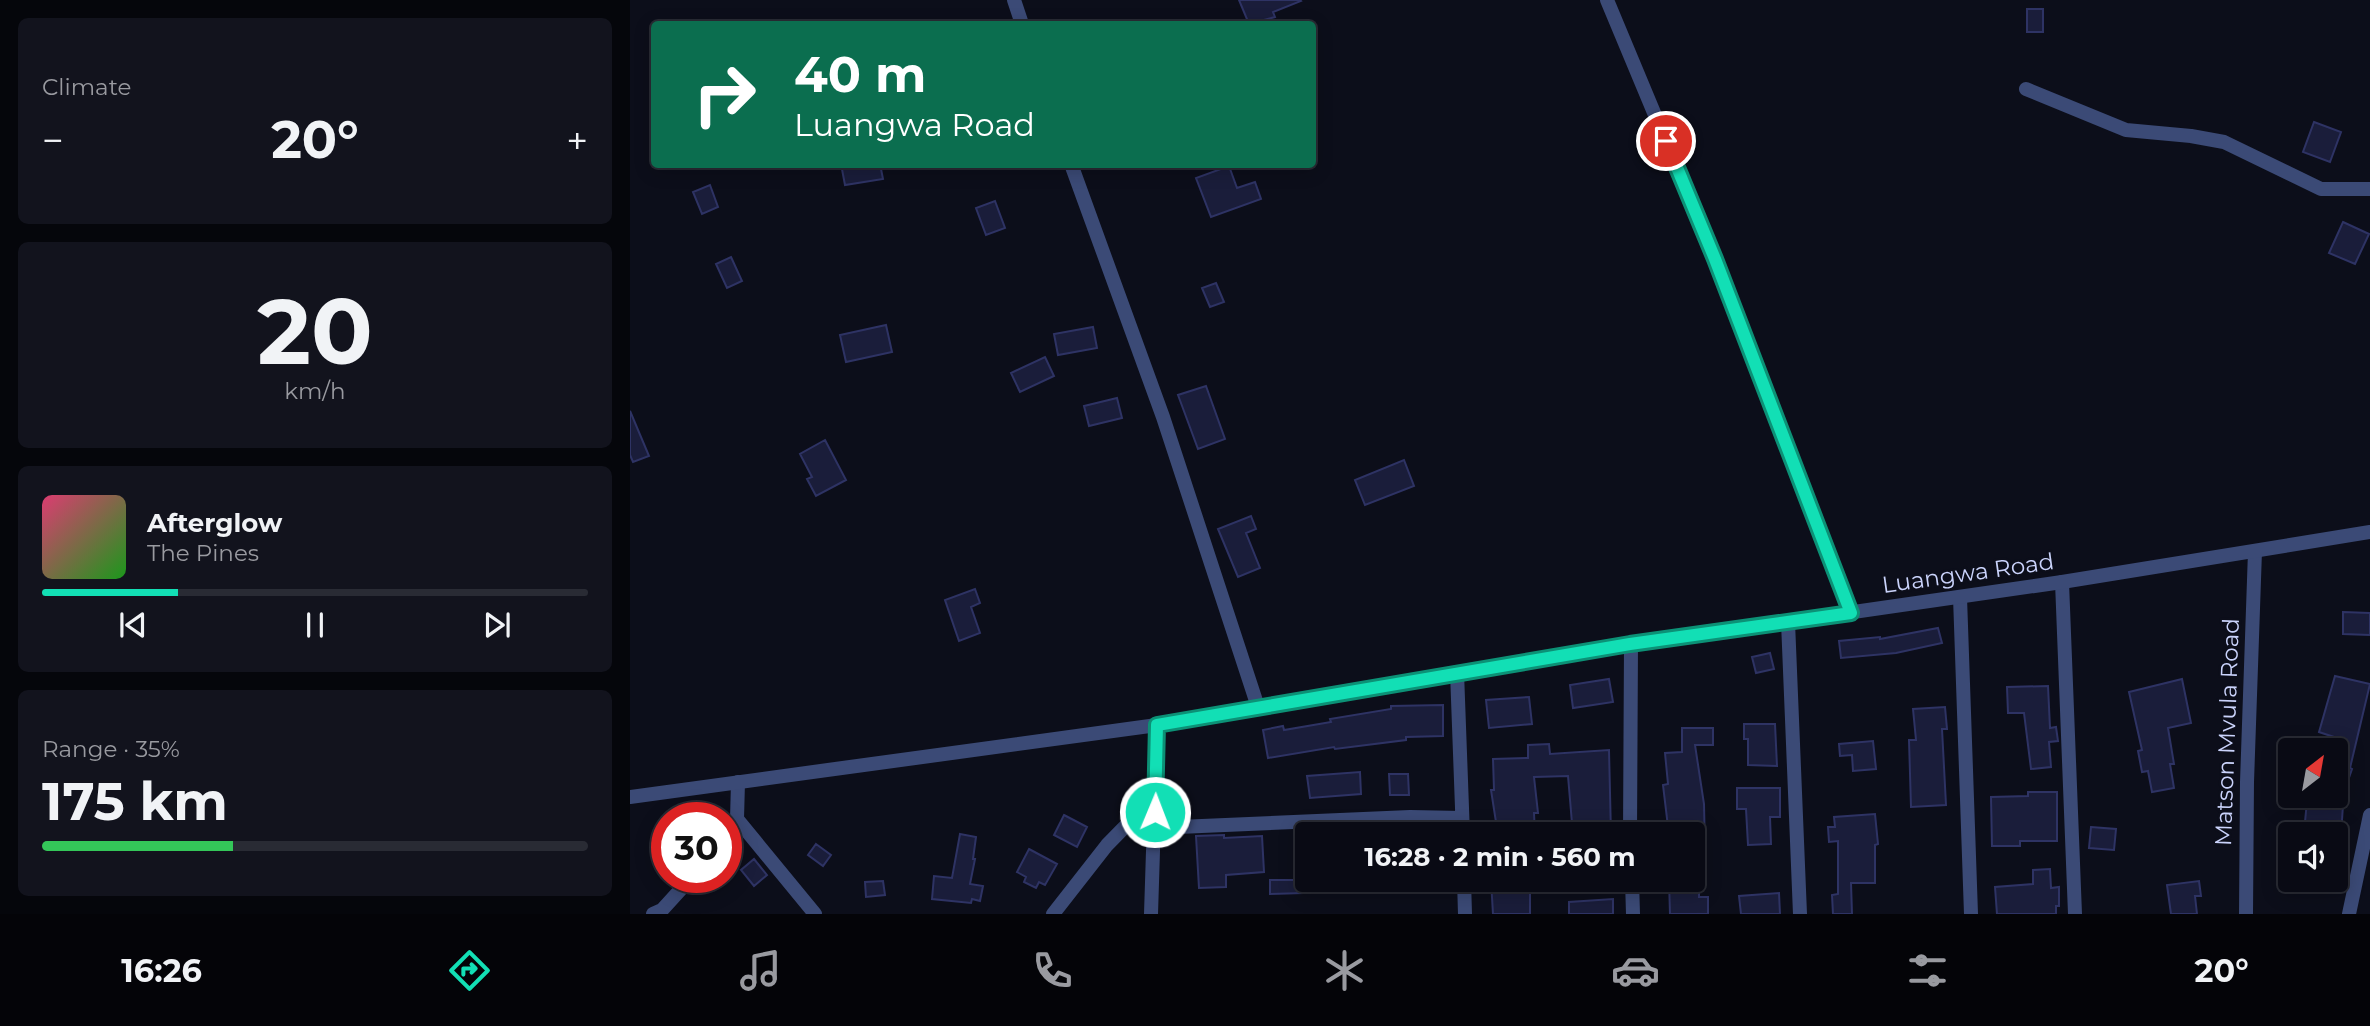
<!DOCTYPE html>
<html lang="en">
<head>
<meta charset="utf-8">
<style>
	body { margin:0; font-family:Montserrat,sans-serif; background:#12131d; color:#f1f3f6; height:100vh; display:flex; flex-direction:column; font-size:26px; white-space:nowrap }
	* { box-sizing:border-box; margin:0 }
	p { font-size:23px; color:#999aa0 }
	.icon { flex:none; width:38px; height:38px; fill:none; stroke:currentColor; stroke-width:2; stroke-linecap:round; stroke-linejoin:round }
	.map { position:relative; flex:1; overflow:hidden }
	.details { display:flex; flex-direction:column; gap:18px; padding:18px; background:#05060b; width:630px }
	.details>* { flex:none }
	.guide { position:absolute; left:21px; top:21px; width:665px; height:147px; border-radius:7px; box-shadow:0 4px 18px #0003,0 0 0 2px #292b34; background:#0b6e4f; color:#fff; overflow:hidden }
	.needle { width:46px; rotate:31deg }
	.tools { position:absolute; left:1648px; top:738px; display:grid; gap:14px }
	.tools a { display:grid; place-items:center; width:70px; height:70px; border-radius:7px; background:#090a14; box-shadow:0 4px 18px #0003,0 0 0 2px #292b34; font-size:35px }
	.speed { position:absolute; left:21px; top:802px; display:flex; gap:14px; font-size:35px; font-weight:700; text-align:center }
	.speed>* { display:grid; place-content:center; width:91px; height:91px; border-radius:50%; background:#090a14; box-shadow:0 4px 18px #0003,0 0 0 2px #292b34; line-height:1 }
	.speed .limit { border:10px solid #d22; background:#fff; color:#111 }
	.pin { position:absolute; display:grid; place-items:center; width:60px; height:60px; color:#fff; margin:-30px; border:4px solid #fff; border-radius:50%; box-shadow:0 2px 7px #0007 }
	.me { position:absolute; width:77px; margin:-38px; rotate:1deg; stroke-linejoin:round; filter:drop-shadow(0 0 5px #0008) }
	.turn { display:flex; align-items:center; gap:24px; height:147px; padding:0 28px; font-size:32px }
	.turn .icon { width:91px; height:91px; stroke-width:2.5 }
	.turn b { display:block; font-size:49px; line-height:60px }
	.big { font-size:52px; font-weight:700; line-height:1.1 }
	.details .card { flex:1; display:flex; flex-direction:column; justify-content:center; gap:10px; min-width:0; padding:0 24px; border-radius:10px; background:#12131d }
	.details .dial { align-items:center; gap:0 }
	.dial b { font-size:91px; line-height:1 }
	.song { display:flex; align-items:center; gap:21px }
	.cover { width:84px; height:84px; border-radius:10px; background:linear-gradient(135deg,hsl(340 70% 55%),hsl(120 70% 35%)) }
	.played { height:7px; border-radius:4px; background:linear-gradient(90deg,#12dfb5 25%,#292b34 25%) }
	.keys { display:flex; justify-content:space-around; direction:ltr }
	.heat { display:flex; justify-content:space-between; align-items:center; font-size:38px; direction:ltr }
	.charge { height:10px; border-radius:5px; background:linear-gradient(90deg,#34c759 35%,#292b34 0) }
	.trip { position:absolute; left:665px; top:822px; width:410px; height:70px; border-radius:7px; background:#090a14; box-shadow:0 4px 18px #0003,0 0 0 2px #292b34; font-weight:700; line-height:70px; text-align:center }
	.tabs { display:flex; height:112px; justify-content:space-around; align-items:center; background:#040408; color:#999aa0 }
	.tabs .icon { width:49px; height:49px }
	.tabs .on { color:#12dfb5 }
	.tabs b { font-size:32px; color:#f1f3f6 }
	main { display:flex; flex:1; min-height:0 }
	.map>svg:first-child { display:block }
</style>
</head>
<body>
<main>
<section class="details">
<div class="card"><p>Climate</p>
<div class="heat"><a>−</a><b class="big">20°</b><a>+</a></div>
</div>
<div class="card dial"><b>20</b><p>km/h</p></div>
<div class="card">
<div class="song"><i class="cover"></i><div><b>Afterglow</b><p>The Pines</p></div></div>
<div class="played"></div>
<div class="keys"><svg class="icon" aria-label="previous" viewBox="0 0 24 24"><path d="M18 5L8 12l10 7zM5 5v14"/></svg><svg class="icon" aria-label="pause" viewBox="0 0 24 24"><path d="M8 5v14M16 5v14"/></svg><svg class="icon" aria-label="next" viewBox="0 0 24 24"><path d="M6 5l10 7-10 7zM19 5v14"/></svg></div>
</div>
<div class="card"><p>Range · 35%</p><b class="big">175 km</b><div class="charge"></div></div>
</section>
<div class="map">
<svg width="1740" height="914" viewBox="0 0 1740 914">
	<rect width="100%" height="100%" fill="#0c0e1a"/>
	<path fill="#1a1d3a" stroke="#2e3364" stroke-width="2" d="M 609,0 L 670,0 L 671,1 L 643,12 L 645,17 L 619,24 Z
		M 1397,9 L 1413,9 L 1413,32 L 1397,32 Z
		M 1684,122 L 1711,132 L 1700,162 L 1673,152 Z
		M 211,164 L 250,164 L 253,179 L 215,185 Z
		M 599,166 L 607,188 L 625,182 L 631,199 L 581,217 L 566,178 Z
		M 80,185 L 88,207 L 72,214 L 63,192 Z
		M 365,201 L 375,228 L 356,235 L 346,208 Z
		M 1713,222 L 1739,234 L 1725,264 L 1699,253 Z
		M 101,257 L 112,281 L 97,288 L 86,264 Z
		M 586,283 L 594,302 L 580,307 L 572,288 Z
		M 256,325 L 262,352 L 216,362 L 210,335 Z
		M 463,327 L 467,348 L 428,355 L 424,334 Z
		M 415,357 L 424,376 L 390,392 L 381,373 Z
		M 576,386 L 595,439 L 568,449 L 548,395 Z
		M 487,398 L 492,418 L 459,426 L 454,406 Z
		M 0,411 L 19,456 L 3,462 L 0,455 Z
		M 195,440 L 216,480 L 186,496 L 177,479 L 182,477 L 170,454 Z
		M 774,460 L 784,486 L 735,505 L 725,480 Z
		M 621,516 L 626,529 L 616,533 L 630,568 L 608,577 L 588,529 Z
		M 345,589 L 350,603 L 341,607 L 350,633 L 329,641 L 315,600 Z
		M 1713,612 L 1740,613 L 1740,635 L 1713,634 Z
		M 1308,628 L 1312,643 L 1266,653 L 1211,658 L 1209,641 L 1250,637 L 1250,639 Z
		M 1140,653 L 1144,669 L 1126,673 L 1122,657 Z
		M 1705,676 L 1740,684 L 1720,768 L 1722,769 L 1710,804 L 1713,805 L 1711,835 L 1697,834 L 1698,825 L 1675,822 L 1677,801 L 1706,804 L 1706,746 L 1702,745 L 1704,737 L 1689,732 Z
		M 979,679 L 983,702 L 943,708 L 940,685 Z
		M 1552,679 L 1561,723 L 1538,728 L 1544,764 L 1540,764 L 1544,788 L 1522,792 L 1518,771 L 1512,772 L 1508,751 L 1512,750 L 1499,692 Z
		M 1418,686 L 1420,728 L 1426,727 L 1428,741 L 1419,742 L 1421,767 L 1401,769 L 1394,713 L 1378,713 L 1377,687 Z
		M 899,697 L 902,724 L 859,728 L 856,700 Z
		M 813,705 L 813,736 L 776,737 L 776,740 L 705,749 L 704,747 L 638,758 L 633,730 L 653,726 L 654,730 L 701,722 L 700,719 L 761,709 L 761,706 Z
		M 1315,707 L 1317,729 L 1312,729 L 1316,805 L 1281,807 L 1279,740 L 1286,740 L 1283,709 Z
		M 1114,724 L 1145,724 L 1147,766 L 1118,765 L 1118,739 L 1114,739 Z
		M 1052,728 L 1083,728 L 1083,745 L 1065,745 L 1074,804 L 1075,851 L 1062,851 L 1062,835 L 1039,835 L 1033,785 L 1038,784 L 1035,753 L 1052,752 Z
		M 1243,741 L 1246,769 L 1223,771 L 1222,755 L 1210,756 L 1209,744 Z
		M 919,744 L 920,754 L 979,750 L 981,835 L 943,835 L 938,776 L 904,777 L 908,813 L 904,813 L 905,835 L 868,835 L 861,790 L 864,790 L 863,759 L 898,758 L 898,745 Z
		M 730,772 L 731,794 L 680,798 L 677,776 Z
		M 759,774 L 778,774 L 779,795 L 760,795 Z
		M 1107,788 L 1150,788 L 1150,817 L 1140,817 L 1141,844 L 1118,845 L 1116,809 L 1107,809 Z
		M 1398,792 L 1427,792 L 1427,841 L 1390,841 L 1390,846 L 1362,846 L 1361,797 L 1398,796 Z
		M 1245,814 L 1248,844 L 1245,845 L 1245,883 L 1221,883 L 1222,914 L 1203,914 L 1202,895 L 1208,894 L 1208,841 L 1199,842 L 1198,827 L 1205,827 L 1204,817 Z
		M 434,815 L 457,827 L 447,847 L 424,835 Z
		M 1461,827 L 1486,829 L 1484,850 L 1459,848 Z
		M 330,834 L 346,837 L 343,859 L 345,859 L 340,884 L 353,886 L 350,901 L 342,899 L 341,903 L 302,899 L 304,876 L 322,878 Z
		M 594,835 L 594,838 L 632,836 L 634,872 L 596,875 L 596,887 L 569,888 L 566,836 Z
		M 186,844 L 201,855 L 193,866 L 178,855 Z
		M 399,849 L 427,864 L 415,885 L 409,882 L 406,888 L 394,882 L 396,877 L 387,872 Z
		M 124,859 L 137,875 L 124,886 L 111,870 Z
		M 1420,869 L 1421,888 L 1429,887 L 1429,906 L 1426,906 L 1426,914 L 1367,914 L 1365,887 L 1403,884 L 1403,870 Z
		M 640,880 L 707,880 L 707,892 L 640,894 Z
		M 861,880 L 900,880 L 900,914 L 863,914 Z
		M 1039,880 L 1069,880 L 1069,897 L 1078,897 L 1078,914 L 1040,914 Z
		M 253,881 L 255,895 L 236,897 L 235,882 Z
		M 1569,881 L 1571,896 L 1565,896 L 1567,914 L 1541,914 L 1537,885 Z
		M 1149,893 L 1150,914 L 1111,914 L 1109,896 Z
		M 983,899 L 983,914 L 939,914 L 939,902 Z"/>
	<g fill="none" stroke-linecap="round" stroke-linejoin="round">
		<path stroke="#3b4a76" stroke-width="14" d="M 384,0 L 392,24
			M 977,0 L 1085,259 L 1221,613
			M 1396,89 L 1496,130 L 1561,136 L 1594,142 L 1691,189 L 1740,189
			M 441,164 L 533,417 L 628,707
			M 1432,582 L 1445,914
			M 1330,597 L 1341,914
			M 1158,622 L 1170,914
			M 827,672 L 833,835
			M 107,819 L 185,914
			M 525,828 L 780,817 L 832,818
			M 96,835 L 107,819 L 108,782
			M 1000,835 L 1001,644
			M 834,880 L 835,914
			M 1002,880 L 1003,914
			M 23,914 L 32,910 L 62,877
			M 423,914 L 477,845 L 525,796
			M 521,914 L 527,725
			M 1616,914 L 1617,782 L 1625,551
			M 1719,914 L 1740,815"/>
		<path stroke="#3b4a76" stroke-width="14" d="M 0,797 L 527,725 L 1001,644 L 1432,582 L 1740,532"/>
	</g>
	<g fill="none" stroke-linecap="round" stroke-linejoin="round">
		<defs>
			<path id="route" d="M 525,812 L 527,725 L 1000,644 L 1221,613 L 1085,259 L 1036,141"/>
		</defs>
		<use href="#route" stroke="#0c9176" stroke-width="18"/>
		<use href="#route" stroke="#12dfb5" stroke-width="12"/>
	</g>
	<g text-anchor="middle" stroke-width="5" stroke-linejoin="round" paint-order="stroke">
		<g font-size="23" fill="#cad3fb" stroke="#0c0e1a">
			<text transform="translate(1338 573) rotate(-8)" y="8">Luangwa Road</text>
			<text transform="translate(1597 732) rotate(-88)" y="8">Matson Mvula Road</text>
		</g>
	</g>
</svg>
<div class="tools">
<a><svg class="needle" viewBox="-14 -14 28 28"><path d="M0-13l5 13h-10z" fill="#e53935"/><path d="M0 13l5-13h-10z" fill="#999aa0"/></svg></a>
<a><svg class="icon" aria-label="sound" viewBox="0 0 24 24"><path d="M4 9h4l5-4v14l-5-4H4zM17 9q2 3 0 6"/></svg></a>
</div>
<div class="speed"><div class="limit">30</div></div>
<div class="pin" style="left:1036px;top:141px;background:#d93025"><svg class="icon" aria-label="arrive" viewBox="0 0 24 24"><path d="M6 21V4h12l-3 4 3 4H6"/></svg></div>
<svg class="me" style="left:525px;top:812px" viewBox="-20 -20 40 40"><circle r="17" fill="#12dfb5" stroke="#fff" stroke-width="3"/><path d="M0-11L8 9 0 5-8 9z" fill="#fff"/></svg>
<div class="trip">16:28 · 2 min · 560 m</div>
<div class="guide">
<div class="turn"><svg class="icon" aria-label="right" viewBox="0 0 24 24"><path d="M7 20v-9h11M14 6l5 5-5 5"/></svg><div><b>40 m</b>Luangwa Road</div></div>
</div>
</div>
</main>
<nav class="tabs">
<b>16:26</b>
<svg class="icon on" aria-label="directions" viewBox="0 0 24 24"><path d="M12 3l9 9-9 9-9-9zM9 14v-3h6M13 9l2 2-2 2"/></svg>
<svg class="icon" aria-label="music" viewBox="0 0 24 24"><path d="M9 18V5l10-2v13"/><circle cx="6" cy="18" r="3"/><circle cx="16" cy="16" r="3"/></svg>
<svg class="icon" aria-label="phone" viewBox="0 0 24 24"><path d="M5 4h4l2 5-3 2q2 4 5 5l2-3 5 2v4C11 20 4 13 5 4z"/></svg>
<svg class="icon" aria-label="climate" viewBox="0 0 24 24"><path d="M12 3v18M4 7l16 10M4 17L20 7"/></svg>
<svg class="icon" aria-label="car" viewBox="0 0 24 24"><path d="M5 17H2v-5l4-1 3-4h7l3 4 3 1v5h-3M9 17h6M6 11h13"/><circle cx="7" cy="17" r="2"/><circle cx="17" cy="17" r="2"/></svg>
<svg class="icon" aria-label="filters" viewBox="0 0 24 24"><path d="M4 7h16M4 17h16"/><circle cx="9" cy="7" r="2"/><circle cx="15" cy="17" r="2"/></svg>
<b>20°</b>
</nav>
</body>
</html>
